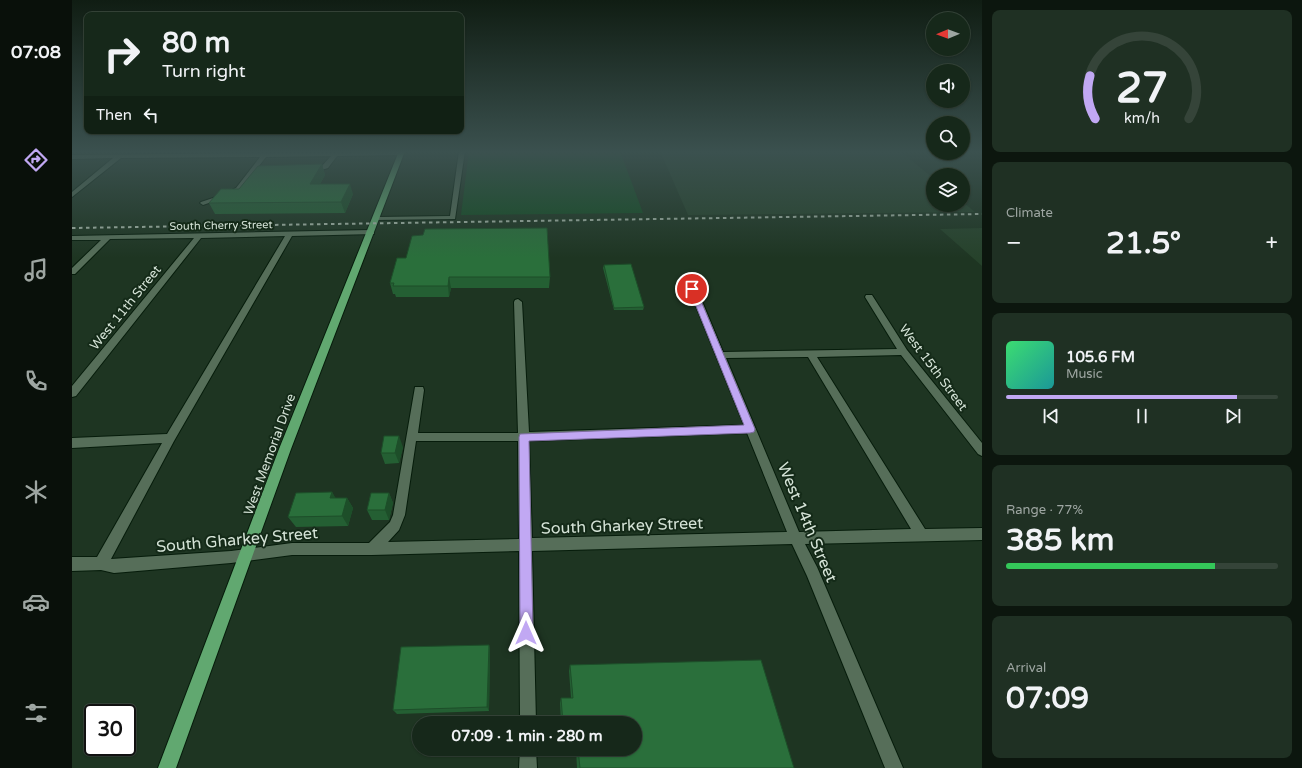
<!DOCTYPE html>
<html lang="en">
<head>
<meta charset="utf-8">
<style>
	body { margin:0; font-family:"Varela Round",sans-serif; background:#1f3023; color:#f1f3f6; height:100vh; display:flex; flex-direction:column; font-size:15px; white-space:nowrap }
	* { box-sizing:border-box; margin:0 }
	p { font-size:13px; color:#9ea6a2 }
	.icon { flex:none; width:22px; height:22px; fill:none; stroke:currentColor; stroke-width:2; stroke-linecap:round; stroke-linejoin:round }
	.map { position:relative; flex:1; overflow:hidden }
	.panel { display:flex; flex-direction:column; gap:10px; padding:10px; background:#0c160e; width:320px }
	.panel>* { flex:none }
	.banner { position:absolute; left:12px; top:12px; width:380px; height:122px; border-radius:8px; box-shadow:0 1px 3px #0004,0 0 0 1px #354439; background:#16281a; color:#f1f3f6; overflow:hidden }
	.needle { width:26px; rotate:269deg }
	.controls { position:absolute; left:854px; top:12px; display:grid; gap:8px }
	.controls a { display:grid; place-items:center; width:44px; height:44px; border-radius:50%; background:#16281a; box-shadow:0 1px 3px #0004,0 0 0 1px #354439; font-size:20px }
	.speed { position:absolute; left:12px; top:704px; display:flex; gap:8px; font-size:20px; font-weight:700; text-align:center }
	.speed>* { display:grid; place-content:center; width:52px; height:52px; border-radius:50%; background:#16281a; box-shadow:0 1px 3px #0004,0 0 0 1px #354439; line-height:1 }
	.speed .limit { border:2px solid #111; border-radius:6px; background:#fff; color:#111 }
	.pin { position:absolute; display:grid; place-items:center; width:34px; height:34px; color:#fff; margin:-17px; border:2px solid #fff; border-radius:50%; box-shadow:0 1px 4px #0007 }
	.me { position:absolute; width:44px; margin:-22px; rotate:0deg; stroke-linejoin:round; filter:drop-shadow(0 0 3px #0008) }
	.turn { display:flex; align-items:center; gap:14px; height:84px; padding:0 12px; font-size:18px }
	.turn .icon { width:52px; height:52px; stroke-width:2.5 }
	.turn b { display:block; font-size:28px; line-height:34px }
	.then { display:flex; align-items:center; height:38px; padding:0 12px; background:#0003; gap:8px; font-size:15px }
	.big { font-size:30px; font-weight:800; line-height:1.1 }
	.panel .card { flex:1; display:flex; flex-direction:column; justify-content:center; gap:6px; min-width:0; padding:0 14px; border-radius:8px; background:#1f3023 }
	.panel .dial { align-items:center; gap:0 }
	.dial svg { height:104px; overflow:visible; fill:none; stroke:#354439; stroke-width:7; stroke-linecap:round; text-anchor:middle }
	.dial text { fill:#f1f3f6; stroke:none }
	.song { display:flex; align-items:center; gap:12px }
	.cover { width:48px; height:48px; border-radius:6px; background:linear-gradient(135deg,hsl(140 70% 55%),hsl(180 70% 35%)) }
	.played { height:4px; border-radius:2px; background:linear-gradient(90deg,#c1a8f3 85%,#354439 85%) }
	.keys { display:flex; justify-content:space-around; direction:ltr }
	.heat { display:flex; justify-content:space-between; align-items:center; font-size:22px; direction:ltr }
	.charge { height:6px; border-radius:3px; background:linear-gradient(90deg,#34c759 77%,#354439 0) }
	.trip { position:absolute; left:340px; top:716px; width:230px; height:40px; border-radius:20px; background:#16281a; box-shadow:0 1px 3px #0004,0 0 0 1px #354439; font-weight:800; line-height:40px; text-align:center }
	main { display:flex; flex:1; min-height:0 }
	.dock { display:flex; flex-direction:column; width:72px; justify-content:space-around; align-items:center; background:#09100a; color:#9ea6a2 }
	.dock .icon { width:28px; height:28px }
	.dock .on { color:#c1a8f3 }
	.dock b { font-size:18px; color:#f1f3f6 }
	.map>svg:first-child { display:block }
</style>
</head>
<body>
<main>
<nav class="dock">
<b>07:08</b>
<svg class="icon on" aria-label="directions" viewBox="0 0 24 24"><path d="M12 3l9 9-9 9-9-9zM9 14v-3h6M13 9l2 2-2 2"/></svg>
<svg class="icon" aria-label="music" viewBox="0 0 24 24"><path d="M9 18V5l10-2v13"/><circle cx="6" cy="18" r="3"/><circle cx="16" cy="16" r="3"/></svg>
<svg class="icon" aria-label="phone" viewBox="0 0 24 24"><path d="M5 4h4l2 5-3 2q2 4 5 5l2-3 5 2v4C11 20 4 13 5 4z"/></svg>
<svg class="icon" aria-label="climate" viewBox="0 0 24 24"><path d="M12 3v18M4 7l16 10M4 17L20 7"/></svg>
<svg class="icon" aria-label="car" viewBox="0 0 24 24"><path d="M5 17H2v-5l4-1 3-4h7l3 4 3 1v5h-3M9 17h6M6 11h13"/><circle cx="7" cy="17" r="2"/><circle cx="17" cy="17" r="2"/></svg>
<svg class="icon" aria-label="filters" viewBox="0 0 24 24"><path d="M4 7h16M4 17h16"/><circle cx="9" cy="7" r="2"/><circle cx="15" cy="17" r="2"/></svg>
</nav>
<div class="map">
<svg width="910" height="768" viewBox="0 0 910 768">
	<rect width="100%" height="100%" fill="#1e3522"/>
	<path fill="#26422b" d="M 588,151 L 828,151 L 861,178 L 861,205 L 891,205 L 891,202 L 903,212 L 616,215 Z
		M 910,228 L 910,266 L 868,229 Z"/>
	<path fill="#144c23" d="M 397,151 L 548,151 L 571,213 L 389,215 Z"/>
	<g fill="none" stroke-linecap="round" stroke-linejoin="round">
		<defs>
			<path id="minor" d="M 387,151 L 393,151 L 383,219 L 302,220 L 302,218 L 304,217 L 378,216 Z
				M 328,152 L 331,154 L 330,155 L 265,156 L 256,168 L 239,173 L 236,171 L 237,170 L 249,167 L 259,156 L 194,157 L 168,190 L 154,197 L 131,205 L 128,203 L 129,202 L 150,195 L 164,188 L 188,157 L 49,158 L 0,197 L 0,192 L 41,158 L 0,159 L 0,155 Z
				M 299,230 L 302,230 L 302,234 L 220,236 L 102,441 L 39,559 L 159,551 L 220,543 L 297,543 L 318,522 L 321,515 L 343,387 L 351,387 L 352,390 L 346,433 L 446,433 L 442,302 L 443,300 L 446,299 L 450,302 L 457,432 L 672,425 L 617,289 L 618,287 L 621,286 L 625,289 L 651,352 L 825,349 L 793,297 L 794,295 L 800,295 L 835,350 L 910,443 L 910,456 L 906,454 L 829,355 L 745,357 L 853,529 L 910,528 L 910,540 L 733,544 L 745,567 L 831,768 L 813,768 L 735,576 L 720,544 L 460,551 L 464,723 L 448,723 L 447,551 L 300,555 L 220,555 L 159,563 L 42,573 L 29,570 L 0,571 L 0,557 L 25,557 L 90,443 L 0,448 L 0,438 L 95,434 L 213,236 L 129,238 L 4,396 L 0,397 L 0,386 L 122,238 L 38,239 L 3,274 L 0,274 L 0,268 L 29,240 L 0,240 L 0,236 ZM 735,357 L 736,357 L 839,529 L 727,532 L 654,358 ZM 675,433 L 715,532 L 460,538 L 457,441 ZM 344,441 L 446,441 L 447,539 L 316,542 L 327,530 L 333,515 Z
				M 448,749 L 464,749 L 465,768 L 447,768 Z"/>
			<path id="major" d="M 327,151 L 333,151 L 219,449 L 104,768 L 86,768 L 207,449 Z"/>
		</defs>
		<use href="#minor" stroke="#061c0b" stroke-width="2"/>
		<use href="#major" stroke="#061c0b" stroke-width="2"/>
		<use href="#minor" fill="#566e59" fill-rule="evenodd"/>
		<use href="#major" fill="#61a870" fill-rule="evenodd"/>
		<path stroke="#a6b6a8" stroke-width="2" stroke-dasharray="3.5 3.5" stroke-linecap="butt" d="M 0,228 L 910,214"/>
	</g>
	<path fill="#245f33" d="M 250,164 L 253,175 L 248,184 L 281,194 L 273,213 L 143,214 L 137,203 L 167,189 Z
		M 325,258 L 478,277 L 477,288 L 379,288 L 377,297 L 324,297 L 323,294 L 321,294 L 318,283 Z
		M 532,265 L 572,307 L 571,310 L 542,310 L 531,268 Z
		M 331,447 L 327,463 L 313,464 L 309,453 Z
		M 260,492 L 263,498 L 275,498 L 281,508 L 276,526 L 224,527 L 216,517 Z
		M 317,493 L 321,503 L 317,520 L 300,520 L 295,510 Z
		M 417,645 L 418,650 L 417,711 L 325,714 L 321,710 Z
		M 498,665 L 722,768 L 505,768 L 504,749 L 563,749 L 563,723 L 489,723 L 488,703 L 489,698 L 499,698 L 497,671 Z"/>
	<path fill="#1d4e29" d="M 250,164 L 253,175 L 242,194 L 238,184 Z
		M 278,184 L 281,194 L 273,213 L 269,202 Z
		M 377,277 L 379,288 L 377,297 L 376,286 Z
		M 327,436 L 331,447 L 327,463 L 323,453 Z
		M 260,492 L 266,502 L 258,498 Z
		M 317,493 L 321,503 L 317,520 L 313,510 Z
		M 275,498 L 281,508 L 276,526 L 270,516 Z
		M 417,645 L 418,650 L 417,711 L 415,707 Z"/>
	<path fill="#2a6f3b" stroke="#1d4e29" d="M 250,164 L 238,184 L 278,184 L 269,202 L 137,203 L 149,189 L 167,189 L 186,166 Z
		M 475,228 L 478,277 L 377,277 L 376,286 L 321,286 L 322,283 L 318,283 L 325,258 L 334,258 L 340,236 L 351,235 L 353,229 Z
		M 559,264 L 572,307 L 542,308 L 532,265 Z
		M 312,436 L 327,436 L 323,453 L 309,453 Z
		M 260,492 L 258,498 L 275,498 L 270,516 L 216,517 L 224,493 Z
		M 299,493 L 317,493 L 313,510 L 295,510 Z
		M 417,645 L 415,707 L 321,710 L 329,647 Z
		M 689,660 L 722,768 L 508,768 L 506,749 L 563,749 L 563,723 L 491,723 L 489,698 L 501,698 L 498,665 Z"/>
	<linearGradient id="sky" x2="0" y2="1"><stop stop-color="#101d13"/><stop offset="0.59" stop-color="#3b514f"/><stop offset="1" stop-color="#3b514f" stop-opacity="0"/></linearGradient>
	<rect width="910" height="258" fill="url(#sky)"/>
	<path fill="#c1a8f3" stroke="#7d6d9e" d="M 620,287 L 624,289 L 683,429 L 682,432 L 678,433 L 457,441 L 461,633 L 459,638 L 454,640 L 450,638 L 448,633 L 447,437 L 448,434 L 672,425 L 617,289 Z"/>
	<g text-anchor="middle" stroke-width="4" stroke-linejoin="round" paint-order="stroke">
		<g font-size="11" fill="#d5e3d7" stroke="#142a18">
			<text transform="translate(149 225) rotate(-1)" y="4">South Cherry Street</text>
		</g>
		<g font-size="13" fill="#d5e3d7" stroke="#142a18">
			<text transform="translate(53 307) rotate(-51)" y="5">West 11th Street</text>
			<text transform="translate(862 367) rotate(53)" y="5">West 15th Street</text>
			<text transform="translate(197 454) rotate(-70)" y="5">West Memorial Drive</text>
		</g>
		<g font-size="16" fill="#d5e3d7" stroke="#142a18">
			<text transform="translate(736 522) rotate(67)" y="6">West 14th Street</text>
			<text transform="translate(550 525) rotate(-2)" y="6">South Gharkey Street</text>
			<text transform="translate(165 539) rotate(-5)" y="6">South Gharkey Street</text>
		</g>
	</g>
</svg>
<div class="controls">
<a><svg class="needle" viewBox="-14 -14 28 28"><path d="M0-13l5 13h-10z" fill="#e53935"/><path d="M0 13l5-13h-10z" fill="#9ea6a2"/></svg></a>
<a><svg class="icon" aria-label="sound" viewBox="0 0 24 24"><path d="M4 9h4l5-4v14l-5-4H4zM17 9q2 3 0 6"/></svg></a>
<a><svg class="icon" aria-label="search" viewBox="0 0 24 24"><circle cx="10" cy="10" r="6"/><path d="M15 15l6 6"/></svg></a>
<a><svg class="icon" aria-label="layers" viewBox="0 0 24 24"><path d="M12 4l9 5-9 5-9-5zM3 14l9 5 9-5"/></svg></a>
</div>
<div class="speed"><div class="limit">30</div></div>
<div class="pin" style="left:620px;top:289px;background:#d93025"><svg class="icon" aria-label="arrive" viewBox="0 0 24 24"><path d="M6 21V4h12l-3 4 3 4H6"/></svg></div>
<svg class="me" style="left:454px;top:633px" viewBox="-20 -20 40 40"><path d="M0-17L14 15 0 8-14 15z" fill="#c1a8f3" stroke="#fff" stroke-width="4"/></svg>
<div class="trip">07:09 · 1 min · 280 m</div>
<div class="banner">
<div class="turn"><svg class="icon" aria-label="right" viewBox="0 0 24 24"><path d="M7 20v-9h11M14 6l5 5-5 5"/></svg><div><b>80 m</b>Turn right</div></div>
<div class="then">Then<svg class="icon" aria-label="left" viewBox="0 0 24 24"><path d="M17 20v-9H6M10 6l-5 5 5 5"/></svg></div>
</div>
</div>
<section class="panel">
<div class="card dial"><svg viewBox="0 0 100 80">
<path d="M14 69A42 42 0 1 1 86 69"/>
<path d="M14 69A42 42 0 0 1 10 36" stroke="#c1a8f3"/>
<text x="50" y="56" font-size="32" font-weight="700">27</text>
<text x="50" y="72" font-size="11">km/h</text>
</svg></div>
<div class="card"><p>Climate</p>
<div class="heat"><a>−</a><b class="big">21.5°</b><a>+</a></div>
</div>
<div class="card">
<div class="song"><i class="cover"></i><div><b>105.6 FM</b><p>Music</p></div></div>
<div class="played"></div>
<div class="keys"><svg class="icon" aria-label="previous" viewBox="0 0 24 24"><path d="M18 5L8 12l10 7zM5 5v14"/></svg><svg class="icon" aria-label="pause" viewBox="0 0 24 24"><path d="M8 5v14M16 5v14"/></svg><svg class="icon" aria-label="next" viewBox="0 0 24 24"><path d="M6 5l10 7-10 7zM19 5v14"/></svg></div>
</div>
<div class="card"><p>Range · 77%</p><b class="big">385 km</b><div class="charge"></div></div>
<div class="card"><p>Arrival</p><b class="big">07:09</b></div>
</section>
</main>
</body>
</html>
